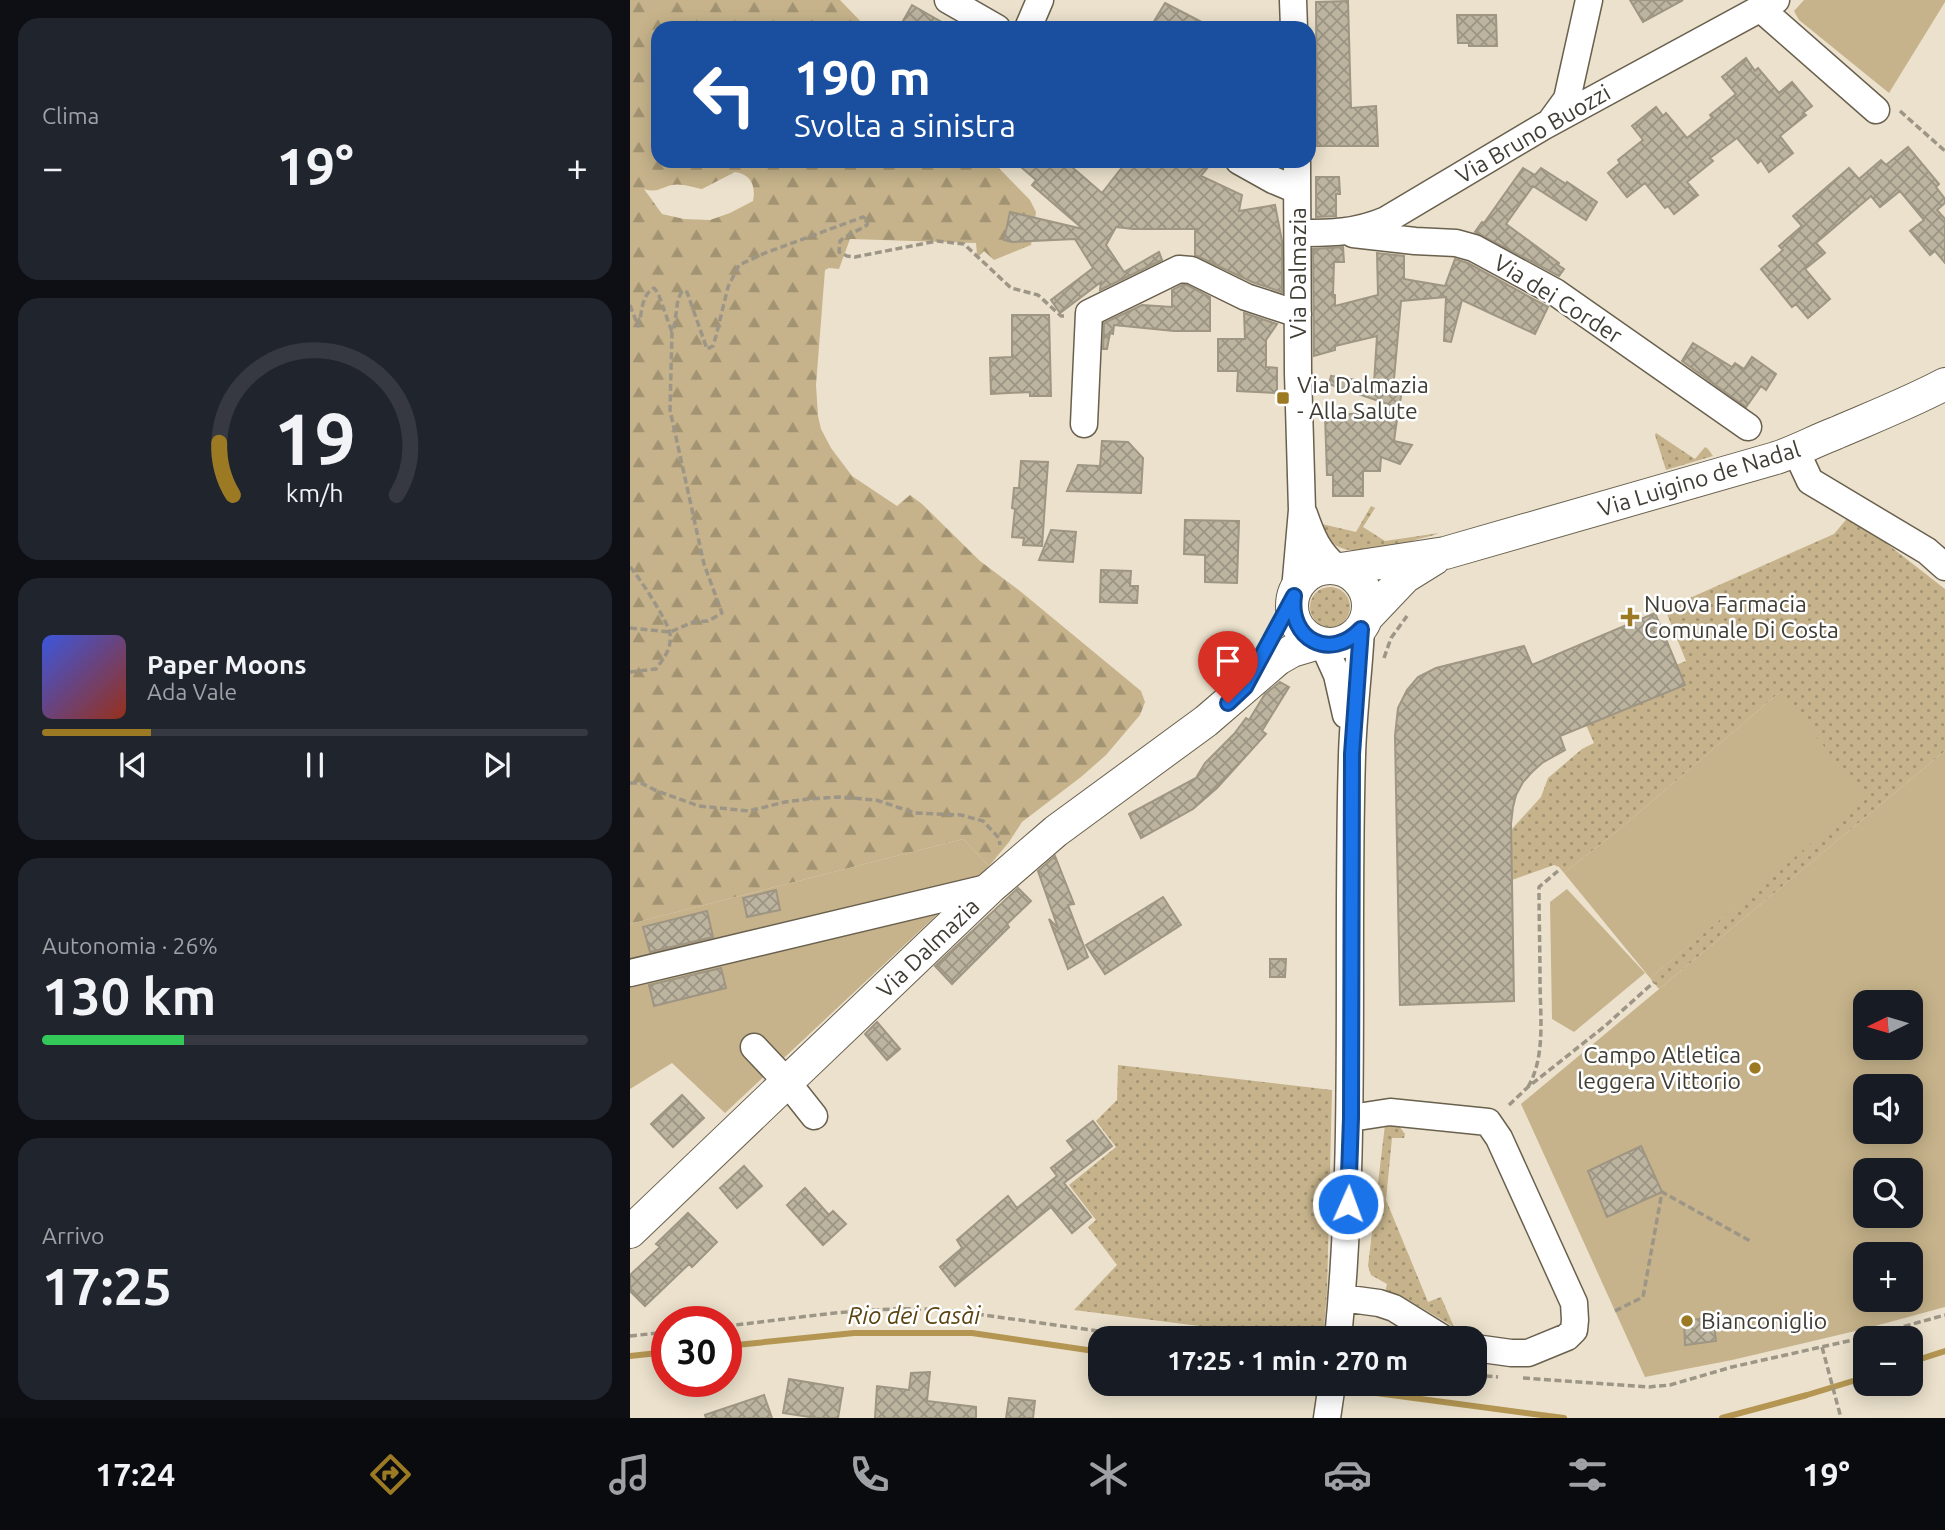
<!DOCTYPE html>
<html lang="it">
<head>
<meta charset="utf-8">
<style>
	body { margin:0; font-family:Ubuntu,sans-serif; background:#20242c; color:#f1f3f6; height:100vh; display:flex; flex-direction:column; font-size:26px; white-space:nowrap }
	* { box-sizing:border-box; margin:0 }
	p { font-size:23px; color:#9ea1a6 }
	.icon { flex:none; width:38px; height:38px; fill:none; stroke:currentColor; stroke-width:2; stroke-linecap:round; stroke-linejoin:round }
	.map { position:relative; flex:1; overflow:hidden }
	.panel { display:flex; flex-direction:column; gap:18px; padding:18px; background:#0d0f14; width:630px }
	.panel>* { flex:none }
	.guide { position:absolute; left:21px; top:21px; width:665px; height:147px; border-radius:21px; box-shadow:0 4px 18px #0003; background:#1a4fa0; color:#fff; overflow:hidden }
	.needle { width:46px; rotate:265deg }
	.tools { position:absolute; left:1223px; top:990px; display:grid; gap:14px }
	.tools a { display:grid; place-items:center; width:70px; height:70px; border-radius:14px; background:#171b24; box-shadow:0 4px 18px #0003; font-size:35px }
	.speed { position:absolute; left:21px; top:1306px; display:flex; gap:14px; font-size:35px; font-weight:700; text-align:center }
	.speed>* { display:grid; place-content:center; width:91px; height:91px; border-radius:50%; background:#171b24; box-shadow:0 4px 18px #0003; line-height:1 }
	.speed .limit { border:10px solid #d22; background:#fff; color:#111 }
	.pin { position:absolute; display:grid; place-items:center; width:60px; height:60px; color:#fff; margin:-72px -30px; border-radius:50% 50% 50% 0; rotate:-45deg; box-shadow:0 0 7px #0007 }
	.pin .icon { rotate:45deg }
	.me { position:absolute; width:77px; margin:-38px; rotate:2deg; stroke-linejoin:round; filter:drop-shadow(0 0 5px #0008) }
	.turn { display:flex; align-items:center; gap:24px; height:147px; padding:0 28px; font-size:32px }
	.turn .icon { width:91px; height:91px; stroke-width:2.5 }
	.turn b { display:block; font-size:49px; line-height:60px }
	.big { font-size:52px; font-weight:600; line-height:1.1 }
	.panel .card { flex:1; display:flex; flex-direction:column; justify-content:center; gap:10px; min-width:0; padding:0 24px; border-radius:21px; background:#20242c }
	.panel .dial { align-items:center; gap:0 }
	.dial svg { height:182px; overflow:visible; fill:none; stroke:#363941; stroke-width:7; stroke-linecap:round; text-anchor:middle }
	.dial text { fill:#f1f3f6; stroke:none }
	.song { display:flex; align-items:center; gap:21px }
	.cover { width:84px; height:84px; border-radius:10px; background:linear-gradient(135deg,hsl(230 70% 55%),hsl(10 70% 35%)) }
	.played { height:7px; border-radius:4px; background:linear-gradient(90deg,#9c7a24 20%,#363941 20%) }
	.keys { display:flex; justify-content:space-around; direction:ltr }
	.heat { display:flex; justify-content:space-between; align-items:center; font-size:38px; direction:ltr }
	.charge { height:10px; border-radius:5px; background:linear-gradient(90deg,#34c759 26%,#363941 0) }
	.trip { position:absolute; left:458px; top:1326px; width:399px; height:70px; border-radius:21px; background:#171b24; box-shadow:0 4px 18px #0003; font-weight:600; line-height:70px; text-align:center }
	.dock { display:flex; height:112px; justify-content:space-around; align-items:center; background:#090b0e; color:#9ea1a6 }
	.dock .icon { width:49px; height:49px }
	.dock .current { color:#9c7a24 }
	.dock b { font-size:32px; color:#f1f3f6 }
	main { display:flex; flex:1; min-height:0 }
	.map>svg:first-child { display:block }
</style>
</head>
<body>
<main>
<section class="panel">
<div class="card"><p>Clima</p>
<div class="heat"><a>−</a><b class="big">19°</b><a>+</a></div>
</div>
<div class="card dial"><svg viewBox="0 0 100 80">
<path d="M14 69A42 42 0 1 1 86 69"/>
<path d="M14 69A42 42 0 0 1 8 46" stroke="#9c7a24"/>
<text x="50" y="56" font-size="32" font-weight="700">19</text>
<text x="50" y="72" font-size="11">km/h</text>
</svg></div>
<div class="card">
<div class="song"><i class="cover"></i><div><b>Paper Moons</b><p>Ada Vale</p></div></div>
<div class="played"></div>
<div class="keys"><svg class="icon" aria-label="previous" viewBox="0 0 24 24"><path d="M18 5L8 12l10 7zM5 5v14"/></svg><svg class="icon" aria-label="pause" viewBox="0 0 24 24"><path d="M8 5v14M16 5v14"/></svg><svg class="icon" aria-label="next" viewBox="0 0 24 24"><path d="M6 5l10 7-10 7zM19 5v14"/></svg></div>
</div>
<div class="card"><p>Autonomia · 26%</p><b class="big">130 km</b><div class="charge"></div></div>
<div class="card"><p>Arrivo</p><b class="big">17:25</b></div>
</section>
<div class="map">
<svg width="1315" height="1418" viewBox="0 0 1315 1418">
	<defs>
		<pattern id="grass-dots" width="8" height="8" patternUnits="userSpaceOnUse" patternTransform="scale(1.75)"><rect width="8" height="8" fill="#c6b38b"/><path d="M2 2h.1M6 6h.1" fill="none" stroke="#a29372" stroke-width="1.8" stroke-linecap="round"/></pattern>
		<pattern id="forest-firs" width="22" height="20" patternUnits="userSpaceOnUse" patternTransform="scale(1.75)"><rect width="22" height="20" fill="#c6b38b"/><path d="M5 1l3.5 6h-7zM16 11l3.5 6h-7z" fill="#a29372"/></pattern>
		<pattern id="building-cross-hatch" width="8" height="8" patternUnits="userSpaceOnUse" patternTransform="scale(1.75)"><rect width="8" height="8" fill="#bdb4a0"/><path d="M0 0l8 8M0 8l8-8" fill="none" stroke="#9b9483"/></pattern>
	</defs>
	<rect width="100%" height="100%" fill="#ebe1cc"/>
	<path fill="url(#grass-dots)" d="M 1026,433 L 1065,459 L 1075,447 L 1078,449 L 1083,456 L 1036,470 L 1025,435 Z
		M 741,506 L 745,508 L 733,527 L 755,541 L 809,533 L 804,535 C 780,541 729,559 707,546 C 698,542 695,532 692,524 L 726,532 Z
		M 1220,515 L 1315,589 L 1315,751 L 1029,989 L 1020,978 L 1156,864 L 1150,692 L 986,832 L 934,873 L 929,867 L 924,865 L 882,880 L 881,830 L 911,797 L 918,778 L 952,749 L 964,743 L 956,725 L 1046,665 L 1056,661 L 1035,609 L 1204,534 Z
		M680 607a20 20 0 1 1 40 0a20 20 0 1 1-40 0Z
		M 488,1065 L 702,1090 L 697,1292 L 693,1339 L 672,1339 L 444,1310 L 487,1265 L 458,1227 L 466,1220 L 439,1185 L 486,1147 L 466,1121 L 487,1100 Z
		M 755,1125 L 769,1126 L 775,1134 L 774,1138 L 762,1138 L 756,1200 L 798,1302 L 811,1297 L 824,1327 L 770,1295 L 755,1293 L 757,1284 L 741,1275 L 738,1266 Z"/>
	<path fill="url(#forest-firs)" fill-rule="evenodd" d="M 0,0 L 210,0 L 237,28 L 28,28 L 28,161 L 362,161 L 400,200 L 406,212 L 401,245 L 364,260 L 354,251 L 349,256 L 347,254 L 346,243 L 220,239 L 209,269 L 199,268 L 195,270 L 186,385 L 188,416 L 191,429 L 201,448 L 222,476 L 267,506 L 280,495 L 292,504 L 350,561 L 390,591 L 511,691 L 515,702 L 510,715 L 476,755 L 451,777 L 392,822 L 379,842 L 359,866 L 333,839 L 0,924 ZM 105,172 C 121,174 126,186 123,201 L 100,213 L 80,220 L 54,219 L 32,214 L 14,189 C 27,193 30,188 42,185 C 51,183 63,187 72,189 Z"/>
	<path fill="#c6b38b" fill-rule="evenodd" d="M 1174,0 L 1315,0 L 1315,2 L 1259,93 L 1169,20 L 1164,11 Z
		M 1150,692 L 1236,798 L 1020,978 L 934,873 L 986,832 Z
		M 1315,751 L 1315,1307 L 1234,1329 L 1102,1360 L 1015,1377 L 891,1104 ZM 1236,1003 L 1281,1003 L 1281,1048 L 1236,1048 ZM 1236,1087 L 1281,1087 L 1281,1132 L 1236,1132 ZM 1236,1171 L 1281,1171 L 1281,1216 L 1236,1216 ZM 1236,1255 L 1281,1255 L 1281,1300 L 1236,1300 Z
		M 333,839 L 359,866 L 95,1113 L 42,1063 L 0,1089 L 0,924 Z
		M 937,889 L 1015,973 L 944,1032 L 922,1019 L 920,902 Z"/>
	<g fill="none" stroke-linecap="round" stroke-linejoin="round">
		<path stroke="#b49652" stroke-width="6" d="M 96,1346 L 224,1333 L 342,1333 L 471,1352
			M 0,1356 L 37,1352
			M 1281,1362 L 1315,1351
			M 709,1388 L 934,1418
			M 1092,1418 L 1177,1395 L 1236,1377"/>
	</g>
	<path fill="url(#building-cross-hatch)" stroke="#9e9582" stroke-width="2" d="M 1000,0 L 1053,0 L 1013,22 Z
		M 718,1 L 721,108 L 746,106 L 748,146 L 687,146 L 686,2 Z
		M 535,3 L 583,28 L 520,28 Z
		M 282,5 L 322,28 L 269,28 Z
		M 827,15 L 866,15 L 867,46 L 839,46 L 839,43 L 828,43 Z
		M 1116,58 L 1125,71 L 1128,68 L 1149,93 L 1162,82 L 1182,106 L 1173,113 L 1176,115 L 1150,136 L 1163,153 L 1139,172 L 1131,160 L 1128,163 L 1107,138 L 1080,158 L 1083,161 L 1057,182 L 1068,195 L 1044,214 L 1038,206 L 1035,208 L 1015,183 L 997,197 L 978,173 L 990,163 L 988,160 L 1013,140 L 1002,126 L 1026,107 L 1033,116 L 1036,113 L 1057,138 L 1082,118 L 1080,115 L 1106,94 L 1092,77 Z
		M 1278,147 L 1309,184 L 1306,187 L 1315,199 L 1315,203 L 1307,210 L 1315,219 L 1315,263 L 1305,251 L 1300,255 L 1280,231 L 1294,220 L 1270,191 L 1250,207 L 1241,196 L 1186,243 L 1195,253 L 1175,269 L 1200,299 L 1178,318 L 1166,304 L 1162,307 L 1131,269 L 1153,250 L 1149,246 L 1172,226 L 1163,216 L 1219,168 L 1229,179 L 1251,160 L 1256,165 Z
		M 384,161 L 435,161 L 472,193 L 497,161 L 583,161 L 571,176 L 612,195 L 609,211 L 645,205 L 652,241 L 652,292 L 622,282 L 565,255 L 565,231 L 569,229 L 503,229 L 486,227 L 476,245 L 494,272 L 529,252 L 532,260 L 470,290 L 471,282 L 430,313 L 421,300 L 463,268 L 445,239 L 382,242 L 374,240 L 380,212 L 453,229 L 402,185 L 406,180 Z
		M 893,168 L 905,175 L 911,168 L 936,184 L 937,182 L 967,202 L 956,220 L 903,186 L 876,224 L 929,263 L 928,265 L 934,269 L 929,276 L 845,232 L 852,222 L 854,223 Z
		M 686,177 L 709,177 L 710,194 L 706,194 L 706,216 L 686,217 Z
		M 713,247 L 714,262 L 704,262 L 703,295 L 705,295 L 705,306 L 748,295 L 747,253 L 774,256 L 774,279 L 815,286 L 825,259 L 838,263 L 918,307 L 905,334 L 832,300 L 821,342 L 814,341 L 816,297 L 771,301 L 763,390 L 772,391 L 769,408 L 699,384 L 701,376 L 744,383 L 747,336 L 705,346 L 705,350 L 684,356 L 683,249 Z
		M 552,285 L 557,285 L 580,297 L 580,331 L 544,331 L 484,325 L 483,334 L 480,333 L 477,349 L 473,349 L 474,323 L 512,305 L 542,307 L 542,290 Z
		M 614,313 L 647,324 L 636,340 L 636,367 L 647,368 L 647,393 L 607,391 L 608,371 L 588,371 L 588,339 L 615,339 Z
		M 382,315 L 419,315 L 421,396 L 400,396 L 400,392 L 361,394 L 360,358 L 382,357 Z
		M 1063,343 L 1102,367 L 1105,363 L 1114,369 L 1122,357 L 1146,374 L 1136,390 L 1131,386 L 1116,407 L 1052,361 Z
		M 768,412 L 764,441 L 782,445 L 770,464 L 751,457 L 750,471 L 733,471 L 733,496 L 703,496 L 703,475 L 697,475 L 695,415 Z
		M 472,441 L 498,442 L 513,458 L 511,493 L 437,491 L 448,465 L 470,466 Z
		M 391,461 L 418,462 L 412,546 L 393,545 L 394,538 L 382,537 L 385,509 L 382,508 L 384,488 L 389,488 Z
		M 555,520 L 609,521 L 607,583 L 575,582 L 575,555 L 554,554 Z
		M 421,530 L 446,532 L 443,562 L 409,560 Z
		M 471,570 L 501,571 L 500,586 L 508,586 L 507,603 L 470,602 Z
		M 1025,613 L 1055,685 L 930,736 L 935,750 L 912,763 L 902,772 L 893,782 L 886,795 L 883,807 L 881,824 L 884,1001 L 770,1005 L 765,736 L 768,708 L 777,690 L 788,677 L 806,668 L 894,646 L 902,665 Z
		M 650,682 L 659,687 L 632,731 L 636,734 L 587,788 L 563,809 L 511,838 L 499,814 L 566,778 L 575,763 L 604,734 L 616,718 L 619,720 L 635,694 Z
		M 425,856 L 444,904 L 438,905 L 458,957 L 438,969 L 419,919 L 428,928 L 408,871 Z
		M 388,888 L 401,901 L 377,924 L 379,927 L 322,984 L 305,966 Z
		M 146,890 L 150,910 L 117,917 L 113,898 Z
		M 533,897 L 551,925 L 475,974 L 456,945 Z
		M 77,911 L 83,937 L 20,952 L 13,927 Z
		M 640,959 L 656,959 L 655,977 L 640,977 Z
		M 91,968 L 96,988 L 24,1006 L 19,985 Z
		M 247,1022 L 270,1049 L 257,1060 L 235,1034 Z
		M 52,1095 L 74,1118 L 43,1147 L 21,1124 Z
		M 463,1121 L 482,1146 L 434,1183 L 461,1217 L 442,1233 L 421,1207 L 325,1286 L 310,1267 L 332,1248 L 327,1240 L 378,1196 L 387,1208 L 427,1176 L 421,1168 L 444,1150 L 437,1141 Z
		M 1011,1146 L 1032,1192 L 977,1217 L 958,1171 Z
		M 114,1166 L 132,1186 L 107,1208 L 90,1188 Z
		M 175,1188 L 199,1215 L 203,1211 L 216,1224 L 193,1245 L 157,1205 Z
		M 58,1213 L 87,1242 L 62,1267 L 59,1264 L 15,1306 L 0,1291 L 0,1275 L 30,1247 L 26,1244 Z
		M 1083,1317 L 1086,1341 L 1055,1345 L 1054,1321 Z
		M 300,1372 L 297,1401 L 346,1407 L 346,1418 L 245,1418 L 247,1386 L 279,1390 L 281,1373 Z
		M 159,1379 L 213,1388 L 208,1418 L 186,1418 L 153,1413 Z
		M 134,1395 L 142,1418 L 76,1418 L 75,1415 Z
		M 379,1398 L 405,1401 L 403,1418 L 376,1418 Z"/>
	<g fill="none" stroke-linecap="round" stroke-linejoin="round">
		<defs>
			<path id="minor" d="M 318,0 L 367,28
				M 663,0 L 664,28
				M 1131,9 L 1246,110
				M 398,28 L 410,0
				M 921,121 L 937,99 L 959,0
				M 609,161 L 643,180 L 667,190
				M 668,233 C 701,233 725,233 756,220 L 914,126 L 1146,0
				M 723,234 L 785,241 L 826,243 L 844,248 L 925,292 L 1118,427
				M 454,424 L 459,313 L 549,269 L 561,270 L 616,297 L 668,314
				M 1166,451 L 1180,481 L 1297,551 L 1315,567
				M 674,514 C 682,537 688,552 707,568
				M 665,590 L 672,510 L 668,373 L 667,161
				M 693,644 L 707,675 L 716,715
				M 0,973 L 361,887
				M 124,1047 L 157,1082 L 184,1116
				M 721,1118 L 760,1112 L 858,1122 L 869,1138 L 944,1303 L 945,1320 L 944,1330 L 937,1337 L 898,1353 L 881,1353 L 845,1348
				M 712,1298 L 749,1303 L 764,1308 L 814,1339
				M 708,1339 C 727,1144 716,951 722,756 C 723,714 729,671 731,629
				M 697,1418 L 702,1384"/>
			<path id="major" d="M662 606a38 38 0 1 1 76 0a38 38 0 1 1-76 0Z
				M 711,569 L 815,553 L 1146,458 C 1167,451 1185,441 1206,433 C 1243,417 1279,403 1315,384
				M 737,617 L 775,577 L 804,559
				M 0,1232 L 361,887 L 426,831 L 576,721 L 648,659 L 662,651 L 689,643"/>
		</defs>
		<use href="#minor" stroke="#69604e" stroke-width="29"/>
		<use href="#major" stroke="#69604e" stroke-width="34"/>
		<path stroke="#9d9686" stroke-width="3.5" stroke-dasharray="7 3.5" stroke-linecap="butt" d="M 1270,111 L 1315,151
			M 0,305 L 8,326 C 13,313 10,296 24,288 L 28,293 L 42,332
			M 0,567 C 8,575 39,623 40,634 C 42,648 34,658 26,669 L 0,672
			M 1024,609 L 1033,605
			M 0,628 L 40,632 L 63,622 L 78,621 L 92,613 L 74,564 L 40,410 L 42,332 L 44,329 L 48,299 L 52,291 L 57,292 L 77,349 L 83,346 L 86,336 L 98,287 L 109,265 L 135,253 L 233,217 L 238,220 L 237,225 C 228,231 218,234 210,241 L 209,252 L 217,256 L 225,257 L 307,241 L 334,244 L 381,288 L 408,295 L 431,316 L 437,316
			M 754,658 L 761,638 L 777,616
			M 0,783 L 11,783 L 27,791 L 69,806 L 119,811 L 155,802 L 178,799 L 209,797 L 246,800 L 285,813 L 331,815 L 353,821 L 369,838 L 370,845
			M 898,1087 C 916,1056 910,1015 910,980 C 910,949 909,918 909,887 L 928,871
			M 879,1105 L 898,1087 L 975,1026 L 1024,982
			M 985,1311 L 1013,1297 L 1032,1192 L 1122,1242
			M 96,1326 C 153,1320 211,1310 268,1309 C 289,1308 311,1310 332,1312 L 526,1339
			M 0,1336 L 37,1332
			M 1192,1347 L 1211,1418
			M 845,1375 L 868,1377
			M 893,1378 L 1019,1387 L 1040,1385 L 1102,1367 L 1236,1337 L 1315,1315"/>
		<use href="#minor" stroke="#fff" stroke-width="26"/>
		<use href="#major" stroke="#fff" stroke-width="32"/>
	</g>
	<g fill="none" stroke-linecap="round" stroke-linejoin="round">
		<defs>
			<path id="route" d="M 598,703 L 615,687 L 664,596 C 658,639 700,662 731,629 L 722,754 L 721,1118 L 718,1204"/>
		</defs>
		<use href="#route" stroke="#114b97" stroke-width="18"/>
		<use href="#route" stroke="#1a73e8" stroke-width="12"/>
	</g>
	<g fill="#9c7a24" stroke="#fff" stroke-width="2.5">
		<rect x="646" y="391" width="14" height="14" rx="3.5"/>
		<path d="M996.5 606.5h7v7h7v7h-7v7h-7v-7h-7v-7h7z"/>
		<circle cx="1125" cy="1068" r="7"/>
		<circle cx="1057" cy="1321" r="7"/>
	</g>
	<g text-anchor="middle" stroke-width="5" stroke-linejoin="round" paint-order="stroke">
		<g font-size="23" fill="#403d34" stroke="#fff">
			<text transform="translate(903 134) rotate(-30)" y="8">Via Bruno Buozzi</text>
			<text transform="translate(668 273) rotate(-90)" y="8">Via Dalmazia</text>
			<text transform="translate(928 299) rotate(32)" y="8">Via dei Corder</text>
			<text transform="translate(1069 479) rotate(-17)" y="8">Via Luigino de Nadal</text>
			<text transform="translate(298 948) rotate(-44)" y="8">Via Dalmazia</text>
		</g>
		<g font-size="23" fill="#403d34" stroke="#fff" text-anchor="start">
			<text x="667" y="393">Via Dalmazia<tspan x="667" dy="26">- Alla Salute</tspan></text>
			<text x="1014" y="612">Nuova Farmacia<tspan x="1014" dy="26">Comunale Di Costa</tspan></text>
			<text x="1111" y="1063" text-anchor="end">Campo Atletica<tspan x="1111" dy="26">leggera Vittorio</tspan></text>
			<text x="1071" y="1329">Bianconiglio</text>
		</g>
		<g font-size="24" font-style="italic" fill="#5b450f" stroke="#fff">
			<text x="284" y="1324">Rio dei Casài</text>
		</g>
	</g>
</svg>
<div class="tools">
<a><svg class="needle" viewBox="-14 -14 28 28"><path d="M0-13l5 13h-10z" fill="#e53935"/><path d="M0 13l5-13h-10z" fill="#9ea1a6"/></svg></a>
<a><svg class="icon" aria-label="sound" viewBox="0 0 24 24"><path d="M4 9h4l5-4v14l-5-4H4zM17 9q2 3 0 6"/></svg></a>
<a><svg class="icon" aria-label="search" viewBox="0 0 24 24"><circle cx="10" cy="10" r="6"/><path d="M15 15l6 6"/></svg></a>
<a>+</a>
<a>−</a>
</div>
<div class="speed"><div class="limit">30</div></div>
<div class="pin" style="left:598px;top:703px;background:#d93025"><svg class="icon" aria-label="arrive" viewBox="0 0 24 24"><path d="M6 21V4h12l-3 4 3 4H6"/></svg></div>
<svg class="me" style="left:718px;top:1204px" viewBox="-20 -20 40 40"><circle r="17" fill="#1a73e8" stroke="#fff" stroke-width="3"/><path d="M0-11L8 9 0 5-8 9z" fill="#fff"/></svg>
<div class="trip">17:25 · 1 min · 270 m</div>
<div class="guide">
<div class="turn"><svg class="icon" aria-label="left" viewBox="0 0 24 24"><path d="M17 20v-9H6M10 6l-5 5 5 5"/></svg><div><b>190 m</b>Svolta a sinistra</div></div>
</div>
</div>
</main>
<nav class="dock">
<b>17:24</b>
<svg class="icon current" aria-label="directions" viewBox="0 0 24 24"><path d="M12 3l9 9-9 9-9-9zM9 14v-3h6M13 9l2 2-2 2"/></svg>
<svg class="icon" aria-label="music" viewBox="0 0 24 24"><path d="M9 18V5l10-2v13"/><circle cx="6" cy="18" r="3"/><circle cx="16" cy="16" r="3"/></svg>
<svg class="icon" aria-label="phone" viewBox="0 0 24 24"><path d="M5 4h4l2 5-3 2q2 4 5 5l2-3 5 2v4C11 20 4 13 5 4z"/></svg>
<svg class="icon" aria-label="climate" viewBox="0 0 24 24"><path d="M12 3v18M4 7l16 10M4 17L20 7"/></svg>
<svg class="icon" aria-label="car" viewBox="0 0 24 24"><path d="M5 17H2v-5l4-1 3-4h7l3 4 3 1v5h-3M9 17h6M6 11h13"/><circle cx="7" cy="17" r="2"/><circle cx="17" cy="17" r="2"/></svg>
<svg class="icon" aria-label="filters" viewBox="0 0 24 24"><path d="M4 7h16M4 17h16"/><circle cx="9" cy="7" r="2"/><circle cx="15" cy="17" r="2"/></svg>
<b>19°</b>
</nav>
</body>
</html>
